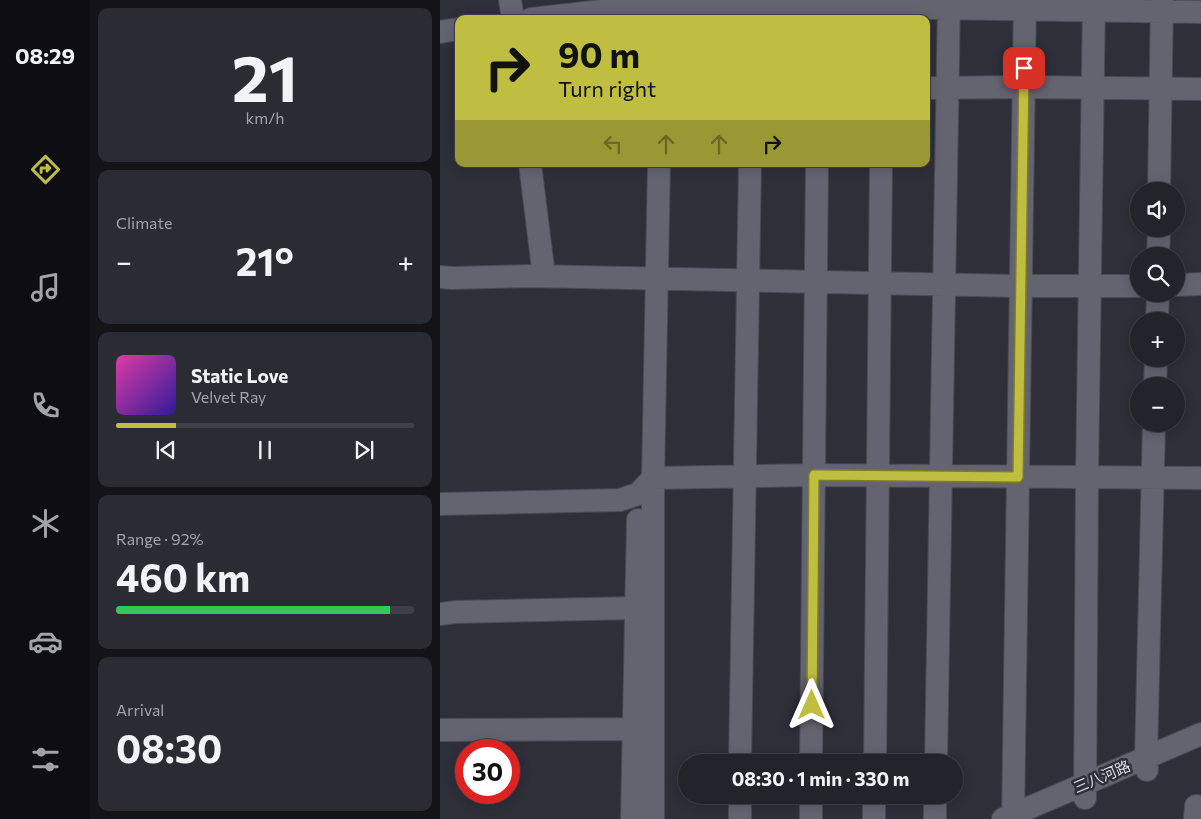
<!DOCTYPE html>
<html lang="en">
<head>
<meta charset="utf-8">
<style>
	body { margin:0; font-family:Commissioner,"Noto Sans SC",sans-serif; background:#2b2b34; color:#f1f3f6; height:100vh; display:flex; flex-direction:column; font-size:19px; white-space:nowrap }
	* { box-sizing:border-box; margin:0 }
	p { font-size:16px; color:#a3a4a9 }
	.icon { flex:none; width:28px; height:28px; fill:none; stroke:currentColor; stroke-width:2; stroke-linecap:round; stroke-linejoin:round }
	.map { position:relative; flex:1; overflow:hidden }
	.side { display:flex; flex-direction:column; gap:8px; padding:8px; background:#131318; width:350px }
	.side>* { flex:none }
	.banner { position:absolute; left:15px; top:15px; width:475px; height:152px; border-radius:10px; box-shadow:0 2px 12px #0003,0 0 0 1px #404048; background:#c0be41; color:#111; overflow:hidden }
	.tools { position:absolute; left:690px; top:182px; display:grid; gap:10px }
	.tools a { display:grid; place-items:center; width:55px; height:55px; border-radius:50%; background:#23232c; box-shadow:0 2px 12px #0003,0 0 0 1px #404048; font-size:25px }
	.speed { position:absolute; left:15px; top:739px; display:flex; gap:10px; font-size:25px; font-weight:700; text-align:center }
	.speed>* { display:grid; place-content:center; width:65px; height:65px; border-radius:50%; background:#23232c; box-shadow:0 2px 12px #0003,0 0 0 1px #404048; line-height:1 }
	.speed .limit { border:8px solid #d22; background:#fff; color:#111 }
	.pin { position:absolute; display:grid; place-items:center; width:42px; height:42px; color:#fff; margin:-21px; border-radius:10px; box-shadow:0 2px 8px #0006 }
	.me { position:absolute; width:55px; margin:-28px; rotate:0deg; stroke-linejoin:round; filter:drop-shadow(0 0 4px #0008) }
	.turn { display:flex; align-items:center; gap:18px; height:105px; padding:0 20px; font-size:22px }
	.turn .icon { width:65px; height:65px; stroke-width:2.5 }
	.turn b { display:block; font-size:35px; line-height:42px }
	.lanes { display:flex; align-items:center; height:48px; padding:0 20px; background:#0003; justify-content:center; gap:25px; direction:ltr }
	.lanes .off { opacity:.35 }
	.big { font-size:38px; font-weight:700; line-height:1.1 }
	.side .tile { flex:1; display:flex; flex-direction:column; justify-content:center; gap:8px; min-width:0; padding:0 18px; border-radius:10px; background:#2b2b34 }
	.side .dial { align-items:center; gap:0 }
	.dial b { font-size:65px; line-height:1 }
	.song { display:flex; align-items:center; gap:15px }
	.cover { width:60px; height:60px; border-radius:8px; background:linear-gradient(135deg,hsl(320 70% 55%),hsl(250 70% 35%)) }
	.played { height:5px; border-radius:2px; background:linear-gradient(90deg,#c0be41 20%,#404048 20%) }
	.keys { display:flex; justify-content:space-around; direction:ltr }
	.heat { display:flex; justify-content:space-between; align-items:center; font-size:28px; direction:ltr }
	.charge { height:8px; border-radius:4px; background:linear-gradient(90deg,#34c759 92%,#404048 0) }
	.trip { position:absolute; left:238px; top:754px; width:285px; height:50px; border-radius:25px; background:#23232c; box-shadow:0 2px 12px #0003,0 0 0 1px #404048; font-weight:700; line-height:50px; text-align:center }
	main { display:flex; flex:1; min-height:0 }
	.menu { display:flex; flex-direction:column; width:90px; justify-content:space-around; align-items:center; background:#0e0e12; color:#a3a4a9 }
	.menu .icon { width:35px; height:35px }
	.menu .selected { color:#c0be41 }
	.menu b { font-size:22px; color:#f1f3f6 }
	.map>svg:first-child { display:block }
</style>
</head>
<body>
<main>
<nav class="menu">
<b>08:29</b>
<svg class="icon selected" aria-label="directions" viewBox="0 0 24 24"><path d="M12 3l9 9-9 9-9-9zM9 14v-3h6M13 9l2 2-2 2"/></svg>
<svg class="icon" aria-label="music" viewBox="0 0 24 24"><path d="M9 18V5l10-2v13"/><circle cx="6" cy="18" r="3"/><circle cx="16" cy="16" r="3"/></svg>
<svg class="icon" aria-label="phone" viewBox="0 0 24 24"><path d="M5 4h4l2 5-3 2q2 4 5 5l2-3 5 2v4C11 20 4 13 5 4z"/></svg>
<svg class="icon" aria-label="climate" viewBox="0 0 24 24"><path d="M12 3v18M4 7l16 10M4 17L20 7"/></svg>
<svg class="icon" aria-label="car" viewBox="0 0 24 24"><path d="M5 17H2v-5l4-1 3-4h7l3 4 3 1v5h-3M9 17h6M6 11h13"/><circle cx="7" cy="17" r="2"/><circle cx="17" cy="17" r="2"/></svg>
<svg class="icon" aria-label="filters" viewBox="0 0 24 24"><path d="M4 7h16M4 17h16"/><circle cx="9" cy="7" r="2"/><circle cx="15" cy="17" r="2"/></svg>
</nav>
<section class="side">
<div class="tile dial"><b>21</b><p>km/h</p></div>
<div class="tile"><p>Climate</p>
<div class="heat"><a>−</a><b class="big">21°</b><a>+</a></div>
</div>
<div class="tile">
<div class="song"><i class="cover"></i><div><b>Static Love</b><p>Velvet Ray</p></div></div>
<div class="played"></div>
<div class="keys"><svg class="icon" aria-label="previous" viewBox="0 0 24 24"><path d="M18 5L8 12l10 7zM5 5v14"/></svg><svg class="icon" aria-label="pause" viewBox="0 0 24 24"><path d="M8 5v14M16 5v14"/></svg><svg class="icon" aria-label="next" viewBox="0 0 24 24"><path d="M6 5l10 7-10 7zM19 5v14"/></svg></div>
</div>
<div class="tile"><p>Range · 92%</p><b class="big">460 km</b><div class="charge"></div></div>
<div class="tile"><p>Arrival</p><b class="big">08:30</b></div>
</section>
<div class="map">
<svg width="761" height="819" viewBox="0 0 761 819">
	<rect width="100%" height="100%" fill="#2f2f3a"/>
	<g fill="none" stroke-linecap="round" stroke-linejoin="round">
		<defs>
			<path id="minor" d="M 70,0 L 73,19
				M 91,19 L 223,4 L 761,12
				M 0,32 L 19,29
				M 486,88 L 584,87 L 761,89
				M 90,164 L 104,276
				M 719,191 L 722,0
				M 718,256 L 719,229
				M 0,277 L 12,278 L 90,276 L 581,286 L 699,286
				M 736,285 L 761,284
				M 717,321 L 718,294
				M 715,386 L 716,359
				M 0,504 L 180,500 L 198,494 L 213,478 L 374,475 L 761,478
				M 0,614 L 16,612 L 196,608
				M 0,730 L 194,729
				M 300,762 L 310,164
				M 371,762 L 377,164
				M 435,762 L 441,164
				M 496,762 L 509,0
				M 707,770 L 706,758 L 714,424
				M 645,798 L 647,477 L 654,0
				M 192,819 L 198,520
				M 213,819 L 213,478 L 219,164
				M 300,819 L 300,795
				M 371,819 L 371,795
				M 434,819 L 434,795
				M 495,819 L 495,795
				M 563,819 L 761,734
				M 573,819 L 585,0
				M 755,819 L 756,806"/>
		</defs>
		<use href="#minor" stroke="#4a4a53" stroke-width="24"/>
		<use href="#minor" stroke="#646370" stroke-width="22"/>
	</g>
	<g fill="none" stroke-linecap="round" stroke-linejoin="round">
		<defs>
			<path id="route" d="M 372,705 L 374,475 L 578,477 L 584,68"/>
		</defs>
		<use href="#route" stroke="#7d7c2a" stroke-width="12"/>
		<use href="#route" stroke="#c0be41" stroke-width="9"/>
	</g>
	<g text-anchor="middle" stroke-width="5" stroke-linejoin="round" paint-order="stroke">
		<g font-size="15" fill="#dadae2" stroke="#2f2f3a">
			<text transform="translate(662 777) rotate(-23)" y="5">三八河路</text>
		</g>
	</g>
</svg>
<div class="tools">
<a><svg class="icon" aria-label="sound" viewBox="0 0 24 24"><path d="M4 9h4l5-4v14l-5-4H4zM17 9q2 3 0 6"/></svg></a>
<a><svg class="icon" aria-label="search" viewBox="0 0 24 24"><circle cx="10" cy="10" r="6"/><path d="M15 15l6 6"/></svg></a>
<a>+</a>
<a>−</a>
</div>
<div class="speed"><div class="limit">30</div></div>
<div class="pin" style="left:584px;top:68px;background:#d93025"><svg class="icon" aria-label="arrive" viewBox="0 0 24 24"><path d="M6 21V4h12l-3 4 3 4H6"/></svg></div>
<svg class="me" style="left:372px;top:705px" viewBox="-20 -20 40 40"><path d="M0-17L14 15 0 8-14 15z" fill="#c0be41" stroke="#fff" stroke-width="4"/></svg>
<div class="trip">08:30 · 1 min · 330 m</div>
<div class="banner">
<div class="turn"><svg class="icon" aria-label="right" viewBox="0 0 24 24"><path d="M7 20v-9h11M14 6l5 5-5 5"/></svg><div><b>90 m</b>Turn right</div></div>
<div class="lanes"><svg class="icon off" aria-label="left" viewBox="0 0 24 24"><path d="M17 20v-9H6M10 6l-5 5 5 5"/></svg><svg class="icon off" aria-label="ahead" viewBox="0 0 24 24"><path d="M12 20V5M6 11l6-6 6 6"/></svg><svg class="icon off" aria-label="ahead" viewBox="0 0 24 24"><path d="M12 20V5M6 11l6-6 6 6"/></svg><svg class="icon" aria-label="right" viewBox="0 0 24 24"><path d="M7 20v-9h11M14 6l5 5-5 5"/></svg></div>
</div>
</div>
</main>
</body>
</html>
